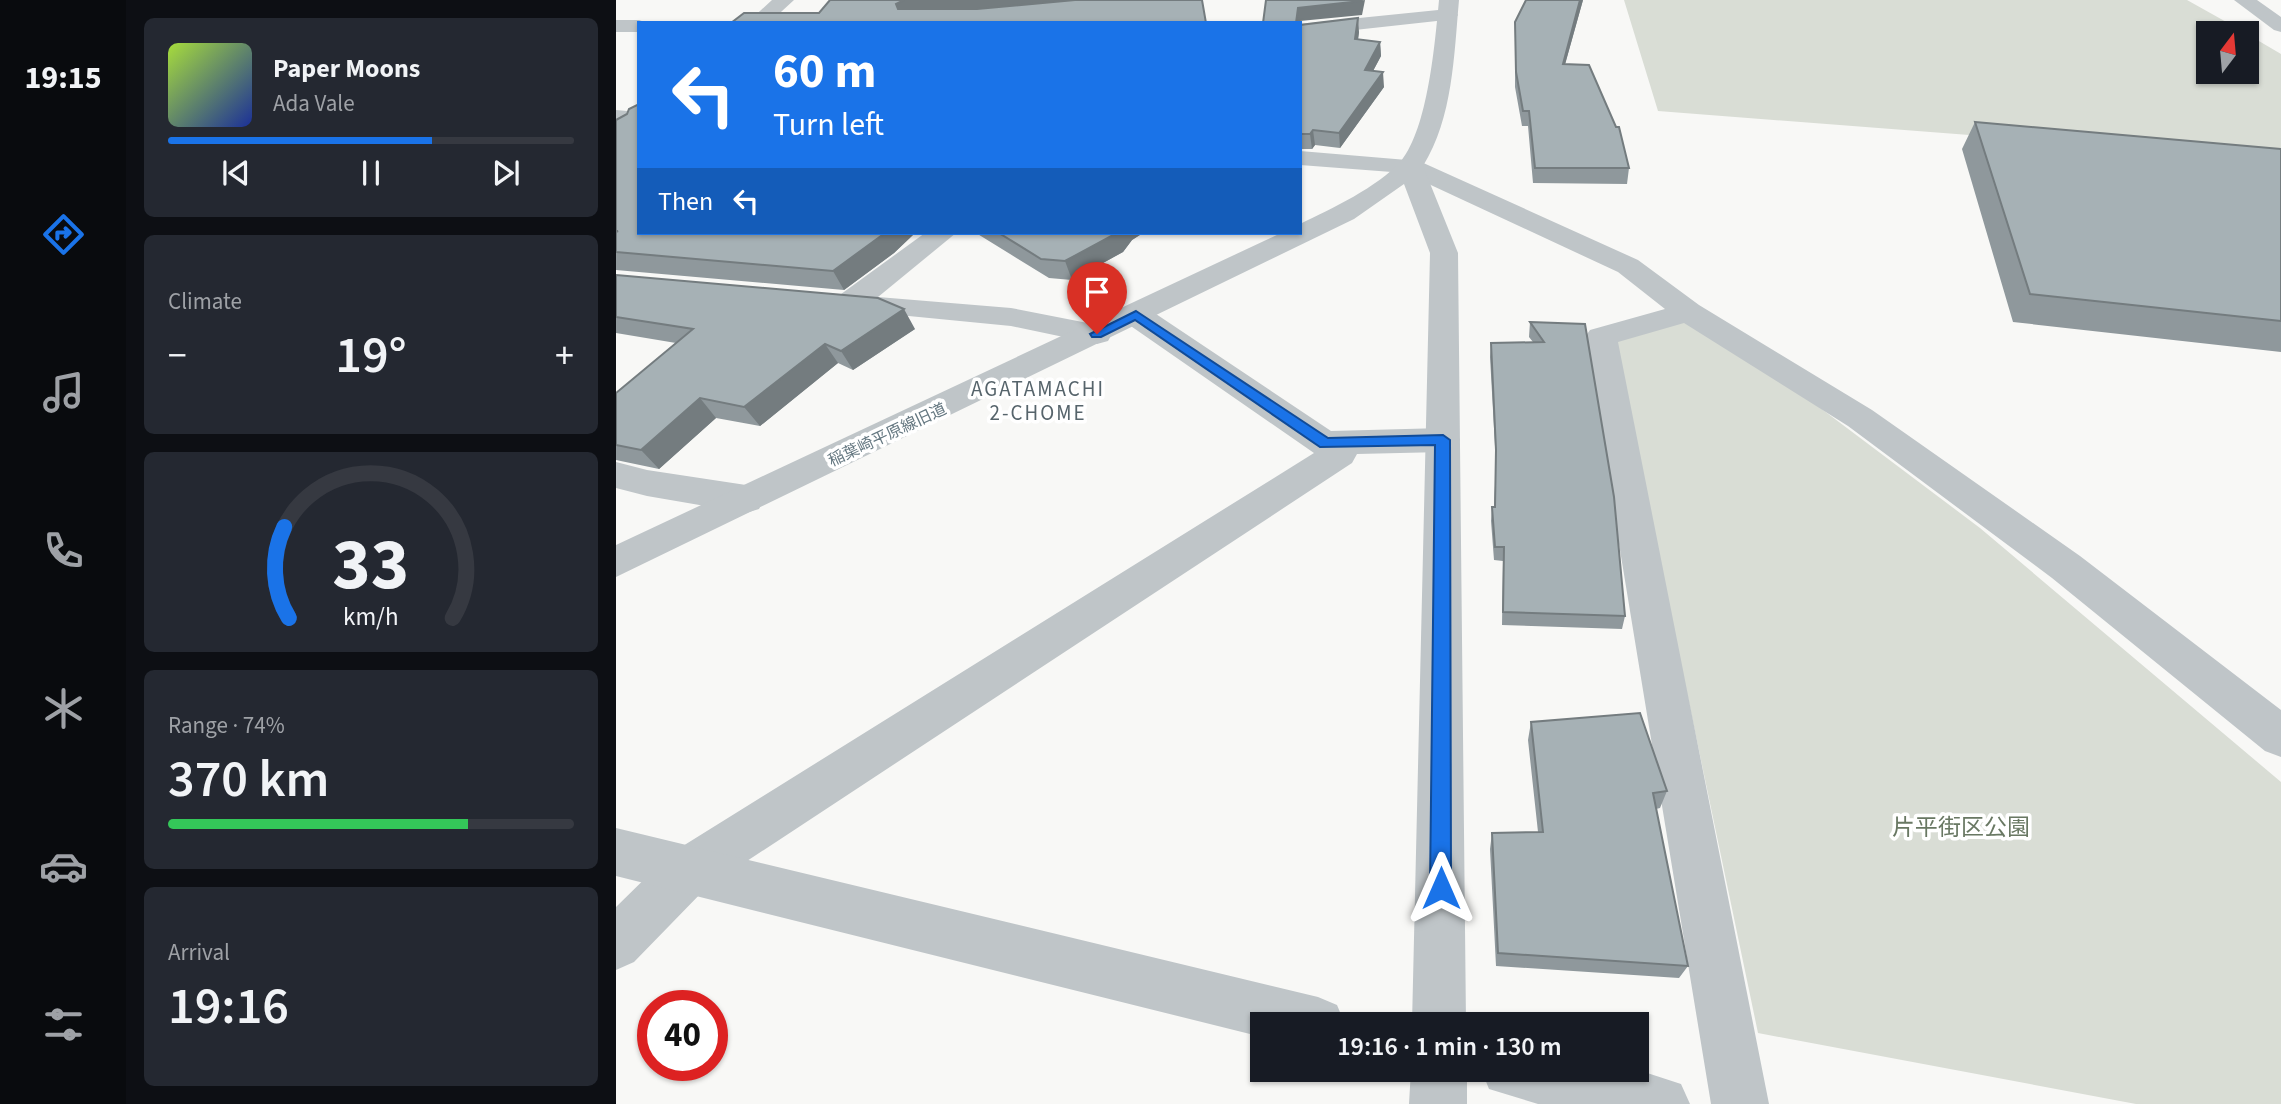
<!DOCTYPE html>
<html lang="en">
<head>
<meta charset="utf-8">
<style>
	body { margin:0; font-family:"Source Sans 3","Noto Sans JP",sans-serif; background:#242831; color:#f1f3f6; height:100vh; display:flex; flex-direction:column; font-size:26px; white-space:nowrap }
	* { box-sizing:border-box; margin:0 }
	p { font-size:23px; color:#9ea1a6 }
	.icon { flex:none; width:38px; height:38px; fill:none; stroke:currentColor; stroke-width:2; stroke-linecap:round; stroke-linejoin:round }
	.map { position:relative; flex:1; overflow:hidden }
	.sheet { display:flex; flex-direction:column; gap:18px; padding:18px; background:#0d0f14; width:490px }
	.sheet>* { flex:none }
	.guide { position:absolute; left:21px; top:21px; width:665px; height:214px; border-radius:0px; box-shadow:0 2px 5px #0004; background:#1a73e8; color:#fff; overflow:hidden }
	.needle { width:46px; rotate:16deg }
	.controls { position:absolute; left:1580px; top:21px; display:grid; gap:14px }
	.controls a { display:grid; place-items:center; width:63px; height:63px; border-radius:0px; background:#171b24; box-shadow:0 2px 5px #0004; font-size:35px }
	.speed { position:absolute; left:21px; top:990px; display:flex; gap:14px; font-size:35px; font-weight:700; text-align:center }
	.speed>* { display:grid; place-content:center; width:91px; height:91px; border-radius:50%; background:#171b24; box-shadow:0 2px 5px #0004; line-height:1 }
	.speed .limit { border:10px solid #d22; background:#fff; color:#111 }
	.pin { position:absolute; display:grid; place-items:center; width:60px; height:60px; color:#fff; margin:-72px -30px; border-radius:50% 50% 50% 0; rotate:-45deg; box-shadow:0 0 7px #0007 }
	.pin .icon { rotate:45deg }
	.me { position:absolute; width:77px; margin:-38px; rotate:0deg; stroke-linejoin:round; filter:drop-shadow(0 0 5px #0008) }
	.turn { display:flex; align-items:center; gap:24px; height:147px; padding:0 21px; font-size:32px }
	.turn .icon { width:91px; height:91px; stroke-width:2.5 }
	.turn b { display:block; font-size:49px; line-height:60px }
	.then { display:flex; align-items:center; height:66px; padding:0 21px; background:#0003; gap:14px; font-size:26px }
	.big { font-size:52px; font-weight:600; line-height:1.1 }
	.sheet .tile { flex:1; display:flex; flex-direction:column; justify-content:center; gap:10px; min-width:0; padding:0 24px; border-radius:10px; background:#242831 }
	.sheet .dial { align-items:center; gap:0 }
	.dial svg { height:182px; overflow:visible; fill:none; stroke:#363941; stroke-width:7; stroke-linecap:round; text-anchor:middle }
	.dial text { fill:#f1f3f6; stroke:none }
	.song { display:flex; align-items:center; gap:21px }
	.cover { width:84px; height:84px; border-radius:10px; background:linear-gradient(135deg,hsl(80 70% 55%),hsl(230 70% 35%)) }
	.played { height:7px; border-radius:4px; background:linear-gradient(90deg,#1a73e8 65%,#363941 65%) }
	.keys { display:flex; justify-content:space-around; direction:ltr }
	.heat { display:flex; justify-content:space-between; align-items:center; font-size:38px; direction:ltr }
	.charge { height:10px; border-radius:5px; background:linear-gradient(90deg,#34c759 74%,#363941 0) }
	.trip { position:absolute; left:634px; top:1012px; width:399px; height:70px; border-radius:0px; background:#171b24; box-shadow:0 2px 5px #0004; font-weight:600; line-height:70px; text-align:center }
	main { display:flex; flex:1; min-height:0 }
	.tab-bar { display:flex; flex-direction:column; width:126px; justify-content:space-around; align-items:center; background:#090b0e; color:#9ea1a6 }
	.tab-bar .icon { width:49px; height:49px }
	.tab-bar .current { color:#1a73e8 }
	.tab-bar b { font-size:32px; color:#f1f3f6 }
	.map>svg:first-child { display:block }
</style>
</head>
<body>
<main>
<nav class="tab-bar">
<b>19:15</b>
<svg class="icon current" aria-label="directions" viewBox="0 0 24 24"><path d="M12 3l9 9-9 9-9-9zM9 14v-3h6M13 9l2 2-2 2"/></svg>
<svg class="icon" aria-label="music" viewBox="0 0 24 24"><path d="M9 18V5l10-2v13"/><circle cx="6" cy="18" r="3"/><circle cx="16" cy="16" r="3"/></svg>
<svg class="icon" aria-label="phone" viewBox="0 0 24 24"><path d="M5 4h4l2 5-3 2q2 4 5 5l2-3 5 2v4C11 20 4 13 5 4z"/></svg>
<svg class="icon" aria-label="climate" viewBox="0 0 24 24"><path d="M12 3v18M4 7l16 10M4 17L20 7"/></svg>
<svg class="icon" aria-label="car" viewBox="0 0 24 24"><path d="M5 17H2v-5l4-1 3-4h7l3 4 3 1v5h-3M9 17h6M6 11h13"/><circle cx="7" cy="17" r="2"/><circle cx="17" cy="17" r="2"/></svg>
<svg class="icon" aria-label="filters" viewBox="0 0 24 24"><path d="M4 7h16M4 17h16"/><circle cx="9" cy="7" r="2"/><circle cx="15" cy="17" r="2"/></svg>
</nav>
<section class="sheet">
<div class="tile">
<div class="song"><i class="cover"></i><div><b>Paper Moons</b><p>Ada Vale</p></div></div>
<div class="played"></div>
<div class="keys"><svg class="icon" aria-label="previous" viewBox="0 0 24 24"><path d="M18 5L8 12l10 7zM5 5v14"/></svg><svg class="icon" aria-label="pause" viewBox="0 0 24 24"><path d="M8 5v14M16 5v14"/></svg><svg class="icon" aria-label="next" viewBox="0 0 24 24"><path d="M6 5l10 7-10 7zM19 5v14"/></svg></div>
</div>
<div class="tile"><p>Climate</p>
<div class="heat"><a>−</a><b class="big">19°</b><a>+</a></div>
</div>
<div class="tile dial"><svg viewBox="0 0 100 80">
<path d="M14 69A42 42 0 1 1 86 69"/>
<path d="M14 69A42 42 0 0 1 12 29" stroke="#1a73e8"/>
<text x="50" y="56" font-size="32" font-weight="700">33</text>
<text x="50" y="72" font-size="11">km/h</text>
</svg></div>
<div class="tile"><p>Range · 74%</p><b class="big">370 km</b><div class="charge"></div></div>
<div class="tile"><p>Arrival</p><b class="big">19:16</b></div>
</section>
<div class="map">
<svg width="1665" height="1104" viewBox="0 0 1665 1104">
	<rect width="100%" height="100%" fill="#f8f8f6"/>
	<path fill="#d9ddd5" d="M 1008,0 L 1571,0 L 1630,33 L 1592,33 L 1592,72 L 1631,72 L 1631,34 L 1665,54 L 1665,159 L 1042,111 Z
		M 1067,320 L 1199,404 L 1364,528 L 1665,782 L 1665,1104 L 1520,1104 L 1142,1033 L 997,339 Z"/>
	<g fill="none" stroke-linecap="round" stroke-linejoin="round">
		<path fill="#bfc5c8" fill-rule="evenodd" d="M 156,0 L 178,0 L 153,23 L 131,23 Z
			M 1618,0 L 1641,0 L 1665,17 L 1665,32 L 1658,30 Z
			M 832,9 L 839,11 L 842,15 L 839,19 L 684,36 L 684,24 Z
			M 0,20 L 23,20 L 31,23 L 23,23 L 23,32 L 0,32 Z
			M 0,110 L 23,112 L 23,126 L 0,124 Z
			M 684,151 L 803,161 L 1022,260 L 1083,305 L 1256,410 L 1464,556 L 1665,710 L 1665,757 L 1649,751 L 1436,578 L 1232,426 L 1068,323 L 1002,342 L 1153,1104 L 1095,1104 L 969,337 L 974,330 L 1049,309 L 1002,272 L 789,173 L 684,165 Z
			M 309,233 L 340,233 L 262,297 L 395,308 L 492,327 L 496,334 L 492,341 L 481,344 L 395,326 L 221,309 L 217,303 L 221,297 Z
			M 520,306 L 531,308 L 715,431 L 827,428 L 839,431 L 844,440 L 839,449 L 827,452 L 741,454 L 736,463 L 90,888 L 18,962 L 0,970 L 0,907 L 54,854 L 698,453 L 509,322 L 505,315 L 509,308 Z
			M 0,462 L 31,470 L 130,485 L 143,489 L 148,499 L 143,509 L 130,513 L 31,496 L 0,488 Z"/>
		<path fill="#bfc5c8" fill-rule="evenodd" d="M 823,0 L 843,0 C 838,55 837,118 807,166 L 842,253 L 850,1024 L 796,1024 L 814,253 L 788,184 L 738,219 L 0,577 L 0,545 L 665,233 L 684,233 L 684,224 C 715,209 762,187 785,161 C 812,128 819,43 823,0 Z
			M 0,828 L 702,997 L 721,1005 L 729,1024 L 646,1024 L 646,1037 L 0,876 Z
			M 795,1069 L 851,1069 L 851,1104 L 793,1104 Z
			M 865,1069 L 1019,1069 L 1065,1084 L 1074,1104 L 922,1104 L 873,1089 Z"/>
	</g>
	<path fill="#8f989c" d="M 967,0 L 949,64 L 1013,168 L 1011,184 L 917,183 L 912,126 L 906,126 L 899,87 L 899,22 Z
		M 684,25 L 743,32 L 742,40 L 764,42 L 765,56 L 757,71 L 768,87 L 724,148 L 699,145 L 696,149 L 684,149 Z
		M 0,120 L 23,233 L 302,233 L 298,234 L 278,253 L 228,290 L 0,270 Z
		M 1359,122 L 1665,149 L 1665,352 L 1397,322 L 1346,149 Z
		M 360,233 L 527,233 L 516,240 L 507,252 L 456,280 L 433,278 Z
		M 0,275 L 299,329 L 237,370 L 222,363 L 144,426 L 100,418 L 43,469 L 0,460 L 0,393 L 60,343 L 0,333 Z
		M 914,322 L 969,324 L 1009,616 L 1006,629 L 886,625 L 887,561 L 878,560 L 875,521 L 876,507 L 878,507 L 880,464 L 874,357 L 875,343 L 917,342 L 913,337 Z
		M 915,722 L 1051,791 L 1044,808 L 1040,809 L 1072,966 L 1063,978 L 880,966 L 874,849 L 876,833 L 922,832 L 912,740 Z"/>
	<path fill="#747c7f" d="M 288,0 L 455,0 L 288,23 L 280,4 Z
		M 749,0 L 746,15 L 684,21 L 684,23 L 680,23 L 682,8 Z
		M 964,0 L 967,0 L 945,79 L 947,64 Z
		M 742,18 L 743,32 L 740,53 L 739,39 Z
		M 764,42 L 765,56 L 750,84 L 749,70 Z
		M 767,72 L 768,87 L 724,148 L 723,133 Z
		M 697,130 L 699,145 L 696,149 L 694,134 Z
		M 269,233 L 302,233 L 298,234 L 278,253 L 228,290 L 217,271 Z
		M 501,233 L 527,233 L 516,240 L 507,252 L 456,280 L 449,261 Z
		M 288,309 L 299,329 L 237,370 L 225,351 Z
		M 209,344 L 222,363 L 144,426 L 128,407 Z
		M 84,398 L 100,418 L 43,469 L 25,450 Z"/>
	<path fill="#a6b1b5" stroke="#747c7f" stroke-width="2" d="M 214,0 L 288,0 L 280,4 L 282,9 L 361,9 L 459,0 L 586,0 L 590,23 L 115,23 L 128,13 L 203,13 Z
		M 650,0 L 746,0 L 745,1 L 682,8 L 680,23 L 647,23 Z
		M 910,0 L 964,0 L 947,64 L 973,65 L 1000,127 L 1003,127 L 1013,168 L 919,168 L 913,111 L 907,111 L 900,72 L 899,22 Z
		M 742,18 L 739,39 L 764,42 L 749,70 L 767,72 L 723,133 L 697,130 L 694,134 L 684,134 L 684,25 Z
		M 23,104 L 23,233 L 269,233 L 217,271 L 0,252 L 0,232 L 2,231 L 0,231 L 0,120 L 11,114 L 13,109 Z
		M 1359,122 L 1665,149 L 1665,321 L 1414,294 Z
		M 383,233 L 501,233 L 449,261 L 425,259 Z
		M 0,275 L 262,298 L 288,309 L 225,351 L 209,344 L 128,407 L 84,398 L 25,450 L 0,445 L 0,393 L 77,329 L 0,317 Z
		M 914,322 L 969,324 L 998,497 L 1009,616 L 887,612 L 888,547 L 879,547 L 876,507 L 879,507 L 880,450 L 875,343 L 928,342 Z
		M 1024,713 L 1051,791 L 1037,793 L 1072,966 L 882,953 L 876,833 L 927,832 L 915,722 Z"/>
	<path fill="#1a73e8" stroke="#114b97" stroke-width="2" d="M 520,311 L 712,438 L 827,435 L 834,440 L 835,888 L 832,896 L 825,899 L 817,896 L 814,888 L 819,445 L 704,447 L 519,320 L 485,337 L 476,337 L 474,334 Z"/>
	<g text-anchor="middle" stroke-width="7" stroke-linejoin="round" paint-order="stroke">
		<g font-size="16" fill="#647780" stroke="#fff">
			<text transform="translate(271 434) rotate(-25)" y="6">稲葉崎平原線旧道</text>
		</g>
		<g font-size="21" letter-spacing="2" fill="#56646b" stroke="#fff">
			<text x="422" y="396">AGATAMACHI<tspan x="422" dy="24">2-CHOME</tspan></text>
		</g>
		<g font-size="23" fill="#697863" stroke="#fff">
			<text x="1345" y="835">片平街区公園</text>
		</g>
	</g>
</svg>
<div class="controls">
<a><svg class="needle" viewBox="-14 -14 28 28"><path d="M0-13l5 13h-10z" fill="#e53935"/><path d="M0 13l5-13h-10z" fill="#9ea1a6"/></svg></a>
</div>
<div class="speed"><div class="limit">40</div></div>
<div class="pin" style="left:481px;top:334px;background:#d93025"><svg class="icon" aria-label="arrive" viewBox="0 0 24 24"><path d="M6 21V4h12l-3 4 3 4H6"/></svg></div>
<svg class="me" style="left:825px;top:888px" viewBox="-20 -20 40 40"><path d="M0-17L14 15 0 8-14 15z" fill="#1a73e8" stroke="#fff" stroke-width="4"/></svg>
<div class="trip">19:16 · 1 min · 130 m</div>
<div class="guide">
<div class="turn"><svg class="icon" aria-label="left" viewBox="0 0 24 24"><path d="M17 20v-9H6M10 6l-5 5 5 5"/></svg><div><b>60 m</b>Turn left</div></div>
<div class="then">Then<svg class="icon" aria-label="left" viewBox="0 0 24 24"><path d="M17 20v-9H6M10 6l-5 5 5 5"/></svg></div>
</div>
</div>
</main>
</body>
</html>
